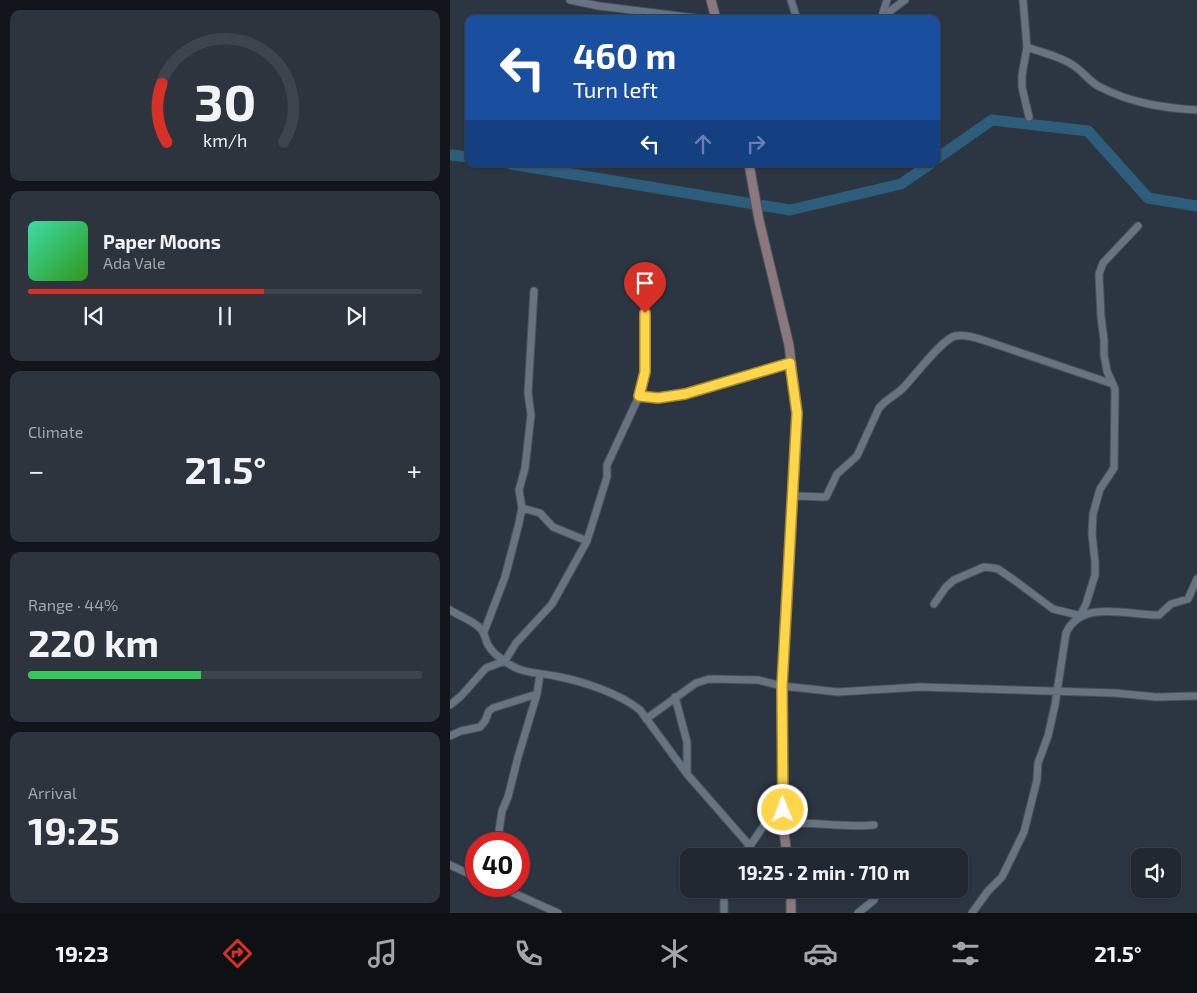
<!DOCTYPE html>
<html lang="en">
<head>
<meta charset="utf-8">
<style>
	body { margin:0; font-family:"Exo 2",sans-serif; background:#2d343e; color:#f1f3f6; height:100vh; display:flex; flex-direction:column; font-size:19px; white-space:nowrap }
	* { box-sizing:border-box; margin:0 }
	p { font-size:16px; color:#a2a6ac }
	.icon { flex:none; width:28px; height:28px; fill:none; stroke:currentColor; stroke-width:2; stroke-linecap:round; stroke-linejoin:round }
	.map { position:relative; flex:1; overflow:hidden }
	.details { display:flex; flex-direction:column; gap:10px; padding:10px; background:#12161c; width:450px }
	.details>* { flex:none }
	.hud { position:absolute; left:15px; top:15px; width:475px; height:152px; border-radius:10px; box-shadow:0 1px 4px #0004,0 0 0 1px #3e444d; background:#1a4fa0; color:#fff; overflow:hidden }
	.buttons { position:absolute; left:681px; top:848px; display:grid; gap:10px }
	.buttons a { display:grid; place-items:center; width:50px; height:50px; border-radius:10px; background:#212832; box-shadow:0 1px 4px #0004,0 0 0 1px #3e444d; font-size:25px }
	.speed { position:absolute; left:15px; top:832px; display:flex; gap:10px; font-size:25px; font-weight:700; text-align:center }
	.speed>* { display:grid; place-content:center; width:65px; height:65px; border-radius:50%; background:#212832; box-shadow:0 1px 4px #0004,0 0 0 1px #3e444d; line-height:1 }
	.speed .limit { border:8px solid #d22; background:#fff; color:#111 }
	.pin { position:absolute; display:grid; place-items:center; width:42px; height:42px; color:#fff; margin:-51px -21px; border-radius:50% 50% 50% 0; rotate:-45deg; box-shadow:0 0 5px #0007 }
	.pin .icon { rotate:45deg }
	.me { position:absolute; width:55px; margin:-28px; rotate:359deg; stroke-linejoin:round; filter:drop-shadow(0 0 4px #0008) }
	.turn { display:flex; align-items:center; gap:18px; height:105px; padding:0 25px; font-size:22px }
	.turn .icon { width:65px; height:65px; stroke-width:2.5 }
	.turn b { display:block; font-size:35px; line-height:42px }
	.lanes { display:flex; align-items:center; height:48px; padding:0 25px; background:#0003; justify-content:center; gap:25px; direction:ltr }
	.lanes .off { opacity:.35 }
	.big { font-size:38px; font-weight:700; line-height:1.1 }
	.details .widget { flex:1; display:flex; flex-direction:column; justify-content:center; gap:8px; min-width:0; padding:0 18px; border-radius:10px; background:#2d343e }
	.details .dial { align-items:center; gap:0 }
	.dial svg { height:130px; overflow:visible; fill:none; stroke:#3e444d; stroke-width:7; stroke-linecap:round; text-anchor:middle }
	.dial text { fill:#f1f3f6; stroke:none }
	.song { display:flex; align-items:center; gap:15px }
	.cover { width:60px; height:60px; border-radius:8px; background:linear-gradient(135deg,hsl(160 70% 55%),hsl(110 70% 35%)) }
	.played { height:5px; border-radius:2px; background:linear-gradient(90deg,#d93025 60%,#3e444d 60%) }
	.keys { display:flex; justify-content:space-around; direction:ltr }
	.heat { display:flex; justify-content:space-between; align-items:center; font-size:28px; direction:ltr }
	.charge { height:8px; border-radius:4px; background:linear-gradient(90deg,#34c759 44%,#3e444d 0) }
	.trip { position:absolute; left:230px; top:848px; width:288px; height:50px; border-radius:10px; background:#212832; box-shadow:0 1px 4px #0004,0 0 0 1px #3e444d; font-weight:700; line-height:50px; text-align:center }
	.tabs { display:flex; height:80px; justify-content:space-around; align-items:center; background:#0d1014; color:#a2a6ac }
	.tabs .icon { width:35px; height:35px }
	.tabs .active { color:#d93025 }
	.tabs b { font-size:22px; color:#f1f3f6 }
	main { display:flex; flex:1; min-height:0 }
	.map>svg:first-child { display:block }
</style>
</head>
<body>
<main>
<section class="details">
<div class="widget dial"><svg viewBox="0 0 100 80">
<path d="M14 69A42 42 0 1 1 86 69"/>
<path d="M14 69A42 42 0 0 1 11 33" stroke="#d93025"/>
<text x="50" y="56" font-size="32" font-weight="700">30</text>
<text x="50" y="72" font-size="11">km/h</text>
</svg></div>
<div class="widget">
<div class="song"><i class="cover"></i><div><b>Paper Moons</b><p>Ada Vale</p></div></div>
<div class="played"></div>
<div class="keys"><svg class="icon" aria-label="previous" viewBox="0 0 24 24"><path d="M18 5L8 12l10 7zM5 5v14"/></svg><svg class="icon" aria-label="pause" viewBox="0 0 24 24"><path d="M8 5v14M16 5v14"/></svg><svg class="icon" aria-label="next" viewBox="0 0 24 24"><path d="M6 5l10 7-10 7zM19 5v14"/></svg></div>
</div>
<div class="widget"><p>Climate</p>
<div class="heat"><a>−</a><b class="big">21.5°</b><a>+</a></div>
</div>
<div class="widget"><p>Range · 44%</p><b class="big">220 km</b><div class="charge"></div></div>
<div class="widget"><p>Arrival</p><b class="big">19:25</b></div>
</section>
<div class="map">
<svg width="747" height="913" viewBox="0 0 747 913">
	<rect width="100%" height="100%" fill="#2c3642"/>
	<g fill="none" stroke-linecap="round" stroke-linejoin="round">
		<path stroke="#2e5d7b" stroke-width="11" d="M 0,155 L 19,157
			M 486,159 L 542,120 L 638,131 L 698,198 L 747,206
			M 61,164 L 340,210 L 451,184 L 480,164"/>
		<defs>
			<path id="street" d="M 120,0 L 149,6 L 253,19
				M 341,0 L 347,19
				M 573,0 L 577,47 L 572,75 L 572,87 L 579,117
				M 432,16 L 437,0
				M 432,17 L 455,0
				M 577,47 C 593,53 613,57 627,68 C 635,74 641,83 650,87 C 681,103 713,108 747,110
				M 189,397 L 208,398 L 235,394 L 340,363
				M 343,496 L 376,497 L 387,474 L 407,456 L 429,408 C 436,399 445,396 453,388 C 464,377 492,339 505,336 C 515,334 527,338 536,341 L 663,384
				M 72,508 L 90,513 L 103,527 L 137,541
				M 484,604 L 496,587 L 504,580 L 534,567 L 543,568 L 548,569 L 564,580 L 603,609 L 632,616
				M 0,610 C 9,616 22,620 30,628 C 35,633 35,639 38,645 C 43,654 55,662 64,667 C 77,674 92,673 105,676 C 132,681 169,693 190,710 L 237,774 L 300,846
				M 630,616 L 636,604 L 645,575 L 645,562 L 642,534 L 643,514 L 650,489 L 664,468 L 665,389 L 657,371 L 654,355 L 654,340 L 651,317 L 649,274 L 653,263 L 688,226
				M 34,632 L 55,577 L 69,523 L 72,508 L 69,490 L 75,468 L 81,415 L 78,393 L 84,291
				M 225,697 L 237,742 L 237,774
				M 0,705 L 11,696 L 36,668 L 55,661 L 66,643 L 102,604 L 137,541 L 157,477 L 157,465 L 191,392 L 195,371 L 195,295
				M 196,719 L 246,683 L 259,679 L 308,680 L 332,686 L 388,692 L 470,687 L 665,693 L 706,697 L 747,696
				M 0,736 L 11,731 L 30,727 L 35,721 L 39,711 L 43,708 L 87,694
				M 333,824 C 364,821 393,828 424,825
				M 47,844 L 52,811 L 58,797 L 68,757 L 87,694 L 90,674
				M 290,856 L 300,846 L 333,797
				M 0,865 L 26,877
				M 48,886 L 108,913
				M 274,889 L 274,913
				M 408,913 L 424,900 L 428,889
				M 522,913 L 538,891 L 552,877 L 574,832 L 587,780 L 588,763 L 598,736 L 605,705 L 616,633 C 632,598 680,616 709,615 L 721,604 L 738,599 L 747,579"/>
			<path id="secondary" d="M 261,0 L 266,19
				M 299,164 L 309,220 L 339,345 L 347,413 L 332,686 L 333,824 L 337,856
				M 341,889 L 341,913"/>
		</defs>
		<use href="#street" stroke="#49515b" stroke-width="9"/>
		<use href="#secondary" stroke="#49515b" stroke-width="11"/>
		<use href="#street" stroke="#677380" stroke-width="7"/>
		<use href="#secondary" stroke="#8b777e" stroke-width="9"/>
	</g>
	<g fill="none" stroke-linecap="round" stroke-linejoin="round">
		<defs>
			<path id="route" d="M 195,313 L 195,372 L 189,396 L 208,398 L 235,394 L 340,363 L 347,413 L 332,686 L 333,810"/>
		</defs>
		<use href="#route" stroke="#a68a30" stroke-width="12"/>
		<use href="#route" stroke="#ffd54a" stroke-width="9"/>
	</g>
</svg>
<div class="buttons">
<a><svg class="icon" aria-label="sound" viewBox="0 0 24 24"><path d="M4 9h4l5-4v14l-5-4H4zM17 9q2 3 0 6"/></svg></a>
</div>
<div class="speed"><div class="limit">40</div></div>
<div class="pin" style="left:195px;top:313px;background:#d93025"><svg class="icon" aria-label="arrive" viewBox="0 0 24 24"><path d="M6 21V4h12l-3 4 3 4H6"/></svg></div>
<svg class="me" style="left:333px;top:810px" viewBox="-20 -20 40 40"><circle r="17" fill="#ffd54a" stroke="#fff" stroke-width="3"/><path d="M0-11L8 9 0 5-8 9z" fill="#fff"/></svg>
<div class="trip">19:25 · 2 min · 710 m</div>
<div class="hud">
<div class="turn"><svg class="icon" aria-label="left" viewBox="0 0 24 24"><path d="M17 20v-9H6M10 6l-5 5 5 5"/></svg><div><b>460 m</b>Turn left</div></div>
<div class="lanes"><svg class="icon" aria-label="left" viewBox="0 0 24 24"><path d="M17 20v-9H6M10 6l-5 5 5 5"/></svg><svg class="icon off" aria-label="ahead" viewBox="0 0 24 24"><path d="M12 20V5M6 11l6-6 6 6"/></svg><svg class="icon off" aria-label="right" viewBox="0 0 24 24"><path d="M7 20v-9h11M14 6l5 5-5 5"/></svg></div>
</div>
</div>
</main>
<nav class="tabs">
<b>19:23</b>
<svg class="icon active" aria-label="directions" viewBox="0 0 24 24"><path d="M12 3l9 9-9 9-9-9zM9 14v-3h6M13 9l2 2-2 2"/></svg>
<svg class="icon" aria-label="music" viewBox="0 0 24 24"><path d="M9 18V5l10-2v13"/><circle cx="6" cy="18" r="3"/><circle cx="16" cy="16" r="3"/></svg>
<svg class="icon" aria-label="phone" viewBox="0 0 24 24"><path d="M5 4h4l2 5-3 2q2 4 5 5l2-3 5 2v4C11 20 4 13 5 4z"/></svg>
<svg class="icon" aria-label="climate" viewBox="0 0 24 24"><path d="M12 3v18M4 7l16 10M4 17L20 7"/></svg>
<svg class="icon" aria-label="car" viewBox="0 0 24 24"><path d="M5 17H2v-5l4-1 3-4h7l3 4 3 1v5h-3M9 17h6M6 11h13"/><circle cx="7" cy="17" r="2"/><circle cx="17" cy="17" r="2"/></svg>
<svg class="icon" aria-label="filters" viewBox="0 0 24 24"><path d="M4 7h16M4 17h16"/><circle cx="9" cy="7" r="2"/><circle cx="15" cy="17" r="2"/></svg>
<b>21.5°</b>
</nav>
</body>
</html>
